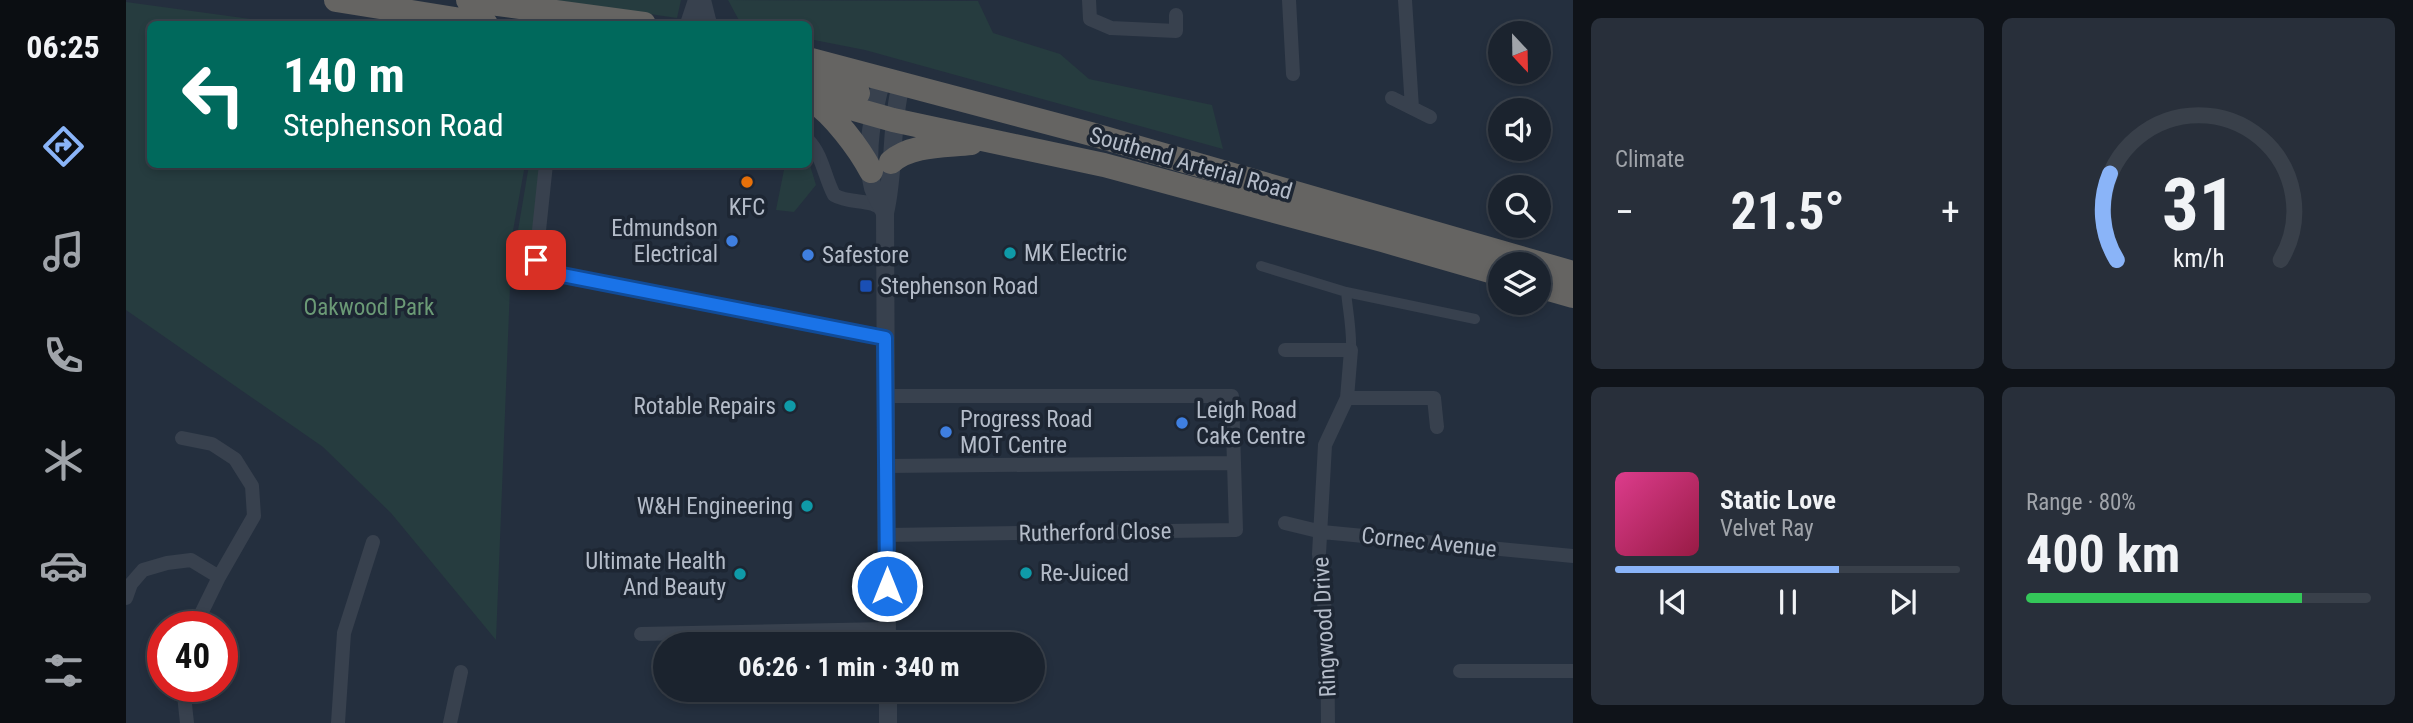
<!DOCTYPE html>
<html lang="en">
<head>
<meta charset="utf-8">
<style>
	body { margin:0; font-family:"Roboto Condensed",sans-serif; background:#282f3a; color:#f1f3f6; height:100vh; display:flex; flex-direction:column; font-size:26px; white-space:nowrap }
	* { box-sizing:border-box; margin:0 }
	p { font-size:23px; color:#a0a4aa }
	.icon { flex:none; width:38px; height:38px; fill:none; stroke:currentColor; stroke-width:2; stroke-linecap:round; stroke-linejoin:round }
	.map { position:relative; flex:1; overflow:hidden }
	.sheet { display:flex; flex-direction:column; gap:18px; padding:18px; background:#0f1319; width:840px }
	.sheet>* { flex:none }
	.top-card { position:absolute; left:21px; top:21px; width:665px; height:147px; border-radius:10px; box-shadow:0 4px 10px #0003,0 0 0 2px #39404a; background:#00695c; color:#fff; overflow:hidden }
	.needle { width:46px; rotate:158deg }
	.tools { position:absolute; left:1362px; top:21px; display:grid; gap:14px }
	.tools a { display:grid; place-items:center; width:63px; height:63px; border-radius:50%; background:#1b232e; box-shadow:0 4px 10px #0003,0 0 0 2px #39404a; font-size:35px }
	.speed { position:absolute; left:21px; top:611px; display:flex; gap:14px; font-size:35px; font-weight:700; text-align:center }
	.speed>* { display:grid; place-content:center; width:91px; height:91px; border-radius:50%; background:#1b232e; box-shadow:0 4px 10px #0003,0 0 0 2px #39404a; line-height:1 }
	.speed .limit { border:10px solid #d22; background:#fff; color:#111 }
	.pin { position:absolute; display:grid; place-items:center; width:60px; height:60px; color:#fff; margin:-30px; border-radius:14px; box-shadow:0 4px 10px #0006 }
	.me { position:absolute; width:77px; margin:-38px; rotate:0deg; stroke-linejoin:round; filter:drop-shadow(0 0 5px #0008) }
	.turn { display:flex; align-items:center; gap:24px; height:147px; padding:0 21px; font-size:32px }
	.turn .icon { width:91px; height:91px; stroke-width:2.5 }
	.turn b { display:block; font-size:49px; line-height:60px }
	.big { font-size:52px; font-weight:700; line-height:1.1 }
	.sheet .widget { flex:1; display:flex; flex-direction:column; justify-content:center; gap:10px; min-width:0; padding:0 24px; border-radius:10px; background:#282f3a }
	.sheet .dial { align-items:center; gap:0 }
	.dial svg { height:182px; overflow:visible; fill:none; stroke:#39404a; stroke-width:7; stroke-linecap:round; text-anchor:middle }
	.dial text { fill:#f1f3f6; stroke:none }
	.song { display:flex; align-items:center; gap:21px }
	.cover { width:84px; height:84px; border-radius:10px; background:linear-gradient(135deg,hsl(330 70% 55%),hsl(340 70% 35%)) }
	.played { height:7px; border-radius:4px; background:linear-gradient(90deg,#8ab4f8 65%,#39404a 65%) }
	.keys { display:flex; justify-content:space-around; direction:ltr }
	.heat { display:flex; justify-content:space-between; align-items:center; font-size:38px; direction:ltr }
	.charge { height:10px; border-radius:5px; background:linear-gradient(90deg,#34c759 80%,#39404a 0) }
	.sheet .tiles { flex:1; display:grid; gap:18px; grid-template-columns:repeat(2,1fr) }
	.trip { position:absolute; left:527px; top:632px; width:392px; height:70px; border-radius:35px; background:#1b232e; box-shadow:0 4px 10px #0003,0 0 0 2px #39404a; font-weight:700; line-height:70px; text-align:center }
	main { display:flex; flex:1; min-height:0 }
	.dock { display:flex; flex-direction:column; width:126px; justify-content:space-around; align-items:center; background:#0b0e12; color:#a0a4aa }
	.dock .icon { width:49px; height:49px }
	.dock .selected { color:#8ab4f8 }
	.dock b { font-size:32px; color:#f1f3f6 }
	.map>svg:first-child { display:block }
</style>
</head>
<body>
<main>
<nav class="dock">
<b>06:25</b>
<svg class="icon selected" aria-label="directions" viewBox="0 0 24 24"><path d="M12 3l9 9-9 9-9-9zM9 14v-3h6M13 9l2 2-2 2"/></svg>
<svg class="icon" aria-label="music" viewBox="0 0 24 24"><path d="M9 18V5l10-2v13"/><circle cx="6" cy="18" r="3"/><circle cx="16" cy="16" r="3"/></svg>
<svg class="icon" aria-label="phone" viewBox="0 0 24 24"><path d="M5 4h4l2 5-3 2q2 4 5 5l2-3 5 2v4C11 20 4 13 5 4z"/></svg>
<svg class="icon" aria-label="climate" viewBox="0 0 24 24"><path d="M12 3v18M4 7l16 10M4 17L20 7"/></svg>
<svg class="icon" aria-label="car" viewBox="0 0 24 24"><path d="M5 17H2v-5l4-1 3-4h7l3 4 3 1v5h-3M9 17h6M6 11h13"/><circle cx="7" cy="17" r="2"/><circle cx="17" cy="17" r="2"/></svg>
<svg class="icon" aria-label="filters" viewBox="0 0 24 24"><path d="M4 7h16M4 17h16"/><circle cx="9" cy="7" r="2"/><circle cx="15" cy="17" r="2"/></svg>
</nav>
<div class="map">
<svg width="1447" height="723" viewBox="0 0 1447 723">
	<rect width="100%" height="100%" fill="#242f3e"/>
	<path fill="#263c3f" d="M 428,0 L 555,0 L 551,18 Z
		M 602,0 L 852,1 L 867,33 L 934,54 L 963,79 L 1086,105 L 1097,149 L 739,50 L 683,39 L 682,24 L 615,24 Z
		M 0,2 L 162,24 L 24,24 L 24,164 L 399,165 L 386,236 L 370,640 L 265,513 L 197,447 L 0,310 Z
		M 683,162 L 690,185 L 668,212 L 650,210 L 659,165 L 682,164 Z
		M 403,165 L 420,165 L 407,250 L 389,248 Z"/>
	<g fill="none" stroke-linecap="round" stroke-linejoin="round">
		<path stroke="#38414e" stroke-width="10" d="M 1135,266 L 1220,292 L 1349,319
			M 1220,292 C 1222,312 1226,331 1225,350"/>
		<path stroke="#38414e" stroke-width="14" d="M 963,0 L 964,19 L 985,28 L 1050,31 L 1050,15
			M 1163,0 L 1167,74
			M 1279,0 L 1286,108
			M 1266,98 L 1304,117
			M 682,140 C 697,156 698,176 708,195 C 725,205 746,197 759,212
			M 420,164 L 410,259 L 412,266 L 421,272 L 759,338
			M 1159,350 L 1225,350 L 1221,398 L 1199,445 L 1193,554 L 1201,631 L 1202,723
			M 760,396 L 1106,396 L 1110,530 L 761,535
			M 1221,398 L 1308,398 L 1311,427
			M 56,438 L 86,444 L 109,459 L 126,486 L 128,516 L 93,577 L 69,626
			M 760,466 L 1107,463
			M 1159,523 L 1196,532 L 1447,556
			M 0,598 L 5,584 L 17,570 L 41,563 L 65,560 L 93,577
			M 515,634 L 761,629
			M 1334,671 L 1447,671
			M 57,686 L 61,723
			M 212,723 L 218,633 L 247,542
			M 324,723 L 335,672"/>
		<path stroke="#38414e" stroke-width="18" d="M 576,0 L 582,24
			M 563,24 L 571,0
			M 756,79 C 747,112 738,153 747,188 C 750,196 755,205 759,213
			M 761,644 L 759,213 C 769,170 764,128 775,84
			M 762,690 L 762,723"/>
		<path stroke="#656462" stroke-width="24" d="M 210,0 L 360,24
			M 342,0 L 518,24
			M 682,59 L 965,134 L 1447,273
			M 682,78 L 732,93
			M 682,96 L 767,120 L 978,165 L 1256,240 L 1374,274
			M 686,100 C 707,114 733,148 745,171
			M 765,162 C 785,144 820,146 845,143
			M 1412,286 L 1447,296"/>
	</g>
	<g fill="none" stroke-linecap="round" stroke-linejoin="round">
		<defs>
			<path id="route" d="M 410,260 L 412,266 L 421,272 L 759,338 L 761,586"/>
		</defs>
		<use href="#route" stroke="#114b97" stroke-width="18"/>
		<use href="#route" stroke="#1a73e8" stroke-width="12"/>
	</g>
	<circle fill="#e8710a" stroke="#1d2633" stroke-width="2.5" cx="621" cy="182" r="7"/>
	<g fill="#3f7fe0" stroke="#1d2633" stroke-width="2.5">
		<circle cx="606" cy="241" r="7"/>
		<circle cx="682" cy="255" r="7"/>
		<circle cx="1056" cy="423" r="7"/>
		<circle cx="820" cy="432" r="7"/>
	</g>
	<g fill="#0f9aa8" stroke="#1d2633" stroke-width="2.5">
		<circle cx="884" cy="253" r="7"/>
		<circle cx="664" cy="406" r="7"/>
		<circle cx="681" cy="506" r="7"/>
		<circle cx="900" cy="573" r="7"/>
		<circle cx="614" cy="574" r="7"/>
	</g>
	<rect fill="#1a4fb4" stroke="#1d2633" stroke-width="2.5" x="733" y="279" width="14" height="14" rx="3.5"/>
	<g text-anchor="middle" stroke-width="7" stroke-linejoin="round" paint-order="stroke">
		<g font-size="23" fill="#b4bcc9" stroke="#1d2633">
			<text transform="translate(1065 163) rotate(16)" y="8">Southend Arterial Road</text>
			<text transform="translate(969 532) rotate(-1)" y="8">Rutherford Close</text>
			<text transform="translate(1303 542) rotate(6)" y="8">Cornec Avenue</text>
			<text transform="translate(1198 627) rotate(-93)" y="8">Ringwood Drive</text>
		</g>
		<g font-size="23" fill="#b4bcc9" stroke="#1d2633" text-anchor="start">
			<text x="621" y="215" text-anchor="middle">KFC</text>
			<text x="592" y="236" text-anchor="end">Edmundson<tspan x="592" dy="26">Electrical</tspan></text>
			<text x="898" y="261">MK Electric</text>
			<text x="696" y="263">Safestore</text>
			<text x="754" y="294">Stephenson Road</text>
			<text x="650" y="414" text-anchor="end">Rotable Repairs</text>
			<text x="1070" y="418">Leigh Road<tspan x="1070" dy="26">Cake Centre</tspan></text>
			<text x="834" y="427">Progress Road<tspan x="834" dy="26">MOT Centre</tspan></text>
			<text x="667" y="514" text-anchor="end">W&amp;H Engineering</text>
			<text x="600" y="569" text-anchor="end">Ultimate Health<tspan x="600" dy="26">And Beauty</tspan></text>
			<text x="914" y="581">Re-Juiced</text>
		</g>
		<g font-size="23" fill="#6b9a76" stroke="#1d2633">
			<text x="243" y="315">Oakwood Park</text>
		</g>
	</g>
</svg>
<div class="tools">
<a><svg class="needle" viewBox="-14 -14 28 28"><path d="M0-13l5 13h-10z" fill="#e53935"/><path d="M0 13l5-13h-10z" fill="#a0a4aa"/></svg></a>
<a><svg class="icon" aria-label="sound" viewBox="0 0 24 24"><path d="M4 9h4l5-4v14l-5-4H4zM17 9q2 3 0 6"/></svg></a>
<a><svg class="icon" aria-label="search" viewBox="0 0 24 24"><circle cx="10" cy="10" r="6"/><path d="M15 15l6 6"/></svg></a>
<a><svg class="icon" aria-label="layers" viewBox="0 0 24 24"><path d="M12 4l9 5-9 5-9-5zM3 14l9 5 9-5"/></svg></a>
</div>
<div class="speed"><div class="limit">40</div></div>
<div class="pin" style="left:410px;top:260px;background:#d93025"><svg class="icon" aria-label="arrive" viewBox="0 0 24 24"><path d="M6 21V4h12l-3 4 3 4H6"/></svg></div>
<svg class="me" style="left:761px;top:586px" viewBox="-20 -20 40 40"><circle r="17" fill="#1a73e8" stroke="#fff" stroke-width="3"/><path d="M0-11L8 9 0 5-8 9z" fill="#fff"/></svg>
<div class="trip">06:26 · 1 min · 340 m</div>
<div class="top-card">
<div class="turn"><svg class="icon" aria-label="left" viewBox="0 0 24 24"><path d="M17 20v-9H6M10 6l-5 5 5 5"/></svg><div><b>140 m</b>Stephenson Road</div></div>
</div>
</div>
<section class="sheet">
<div class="tiles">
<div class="widget"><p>Climate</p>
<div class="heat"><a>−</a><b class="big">21.5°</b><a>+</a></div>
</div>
<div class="widget dial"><svg viewBox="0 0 100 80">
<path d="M14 69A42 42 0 1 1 86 69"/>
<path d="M14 69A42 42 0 0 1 11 31" stroke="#8ab4f8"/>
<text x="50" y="56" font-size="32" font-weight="700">31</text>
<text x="50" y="72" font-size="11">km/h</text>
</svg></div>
<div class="widget">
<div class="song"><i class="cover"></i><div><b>Static Love</b><p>Velvet Ray</p></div></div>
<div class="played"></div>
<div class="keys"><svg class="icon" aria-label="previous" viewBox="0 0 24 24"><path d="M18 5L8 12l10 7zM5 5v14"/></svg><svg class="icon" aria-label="pause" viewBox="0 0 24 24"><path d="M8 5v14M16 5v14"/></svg><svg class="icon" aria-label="next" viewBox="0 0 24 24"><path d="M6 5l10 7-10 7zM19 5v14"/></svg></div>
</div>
<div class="widget"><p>Range · 80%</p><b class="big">400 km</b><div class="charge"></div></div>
</div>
</section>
</main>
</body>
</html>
